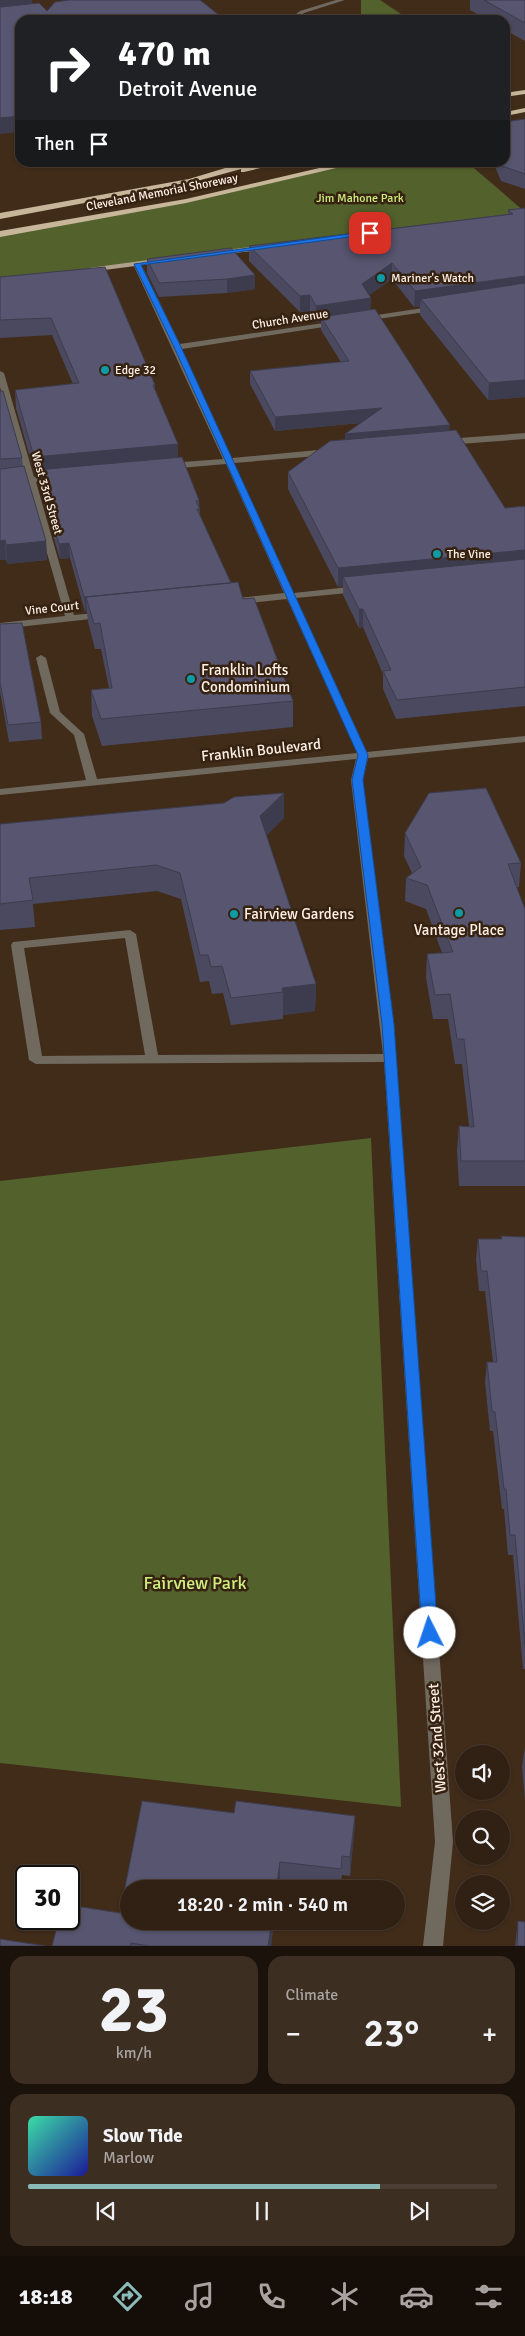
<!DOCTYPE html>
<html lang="en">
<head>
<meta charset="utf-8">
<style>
	body { margin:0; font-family:Signika,sans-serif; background:#3d2e22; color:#f1f3f6; height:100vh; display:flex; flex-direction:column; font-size:19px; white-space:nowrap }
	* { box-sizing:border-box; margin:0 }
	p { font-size:16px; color:#a8a3a0 }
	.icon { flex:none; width:28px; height:28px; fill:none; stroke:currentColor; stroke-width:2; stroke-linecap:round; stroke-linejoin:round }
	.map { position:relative; height:1946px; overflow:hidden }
	.side { display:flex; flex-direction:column; gap:10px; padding:10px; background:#1b120b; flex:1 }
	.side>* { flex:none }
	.top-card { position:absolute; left:15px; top:15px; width:495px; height:152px; border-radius:15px; box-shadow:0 1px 4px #0004,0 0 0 1px #4c3e34; background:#202124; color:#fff; overflow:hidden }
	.tools { position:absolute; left:455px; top:1745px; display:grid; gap:10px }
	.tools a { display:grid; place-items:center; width:55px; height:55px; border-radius:50%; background:#312114; box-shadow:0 1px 4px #0004,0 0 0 1px #4c3e34; font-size:25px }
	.speed { position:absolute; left:15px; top:1865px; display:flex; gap:10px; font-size:25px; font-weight:700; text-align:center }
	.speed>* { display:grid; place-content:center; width:65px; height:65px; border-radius:50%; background:#312114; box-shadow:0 1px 4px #0004,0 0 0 1px #4c3e34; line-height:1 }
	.speed .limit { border:2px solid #111; border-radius:8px; background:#fff; color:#111 }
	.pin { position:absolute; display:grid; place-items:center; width:42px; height:42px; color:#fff; margin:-21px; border-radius:10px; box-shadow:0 2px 8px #0006 }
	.me { position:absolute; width:55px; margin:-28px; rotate:356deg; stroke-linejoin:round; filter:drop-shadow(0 0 4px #0008) }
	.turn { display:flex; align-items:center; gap:18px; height:105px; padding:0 20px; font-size:22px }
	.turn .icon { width:65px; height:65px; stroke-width:2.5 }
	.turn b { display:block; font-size:35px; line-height:42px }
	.then { display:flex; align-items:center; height:48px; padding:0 20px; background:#0003; gap:10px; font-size:19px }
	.big { font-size:38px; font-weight:600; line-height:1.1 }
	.side .widget { flex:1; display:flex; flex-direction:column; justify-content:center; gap:8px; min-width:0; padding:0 18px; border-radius:15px; background:#3d2e22 }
	.side .dial { align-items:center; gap:0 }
	.dial b { font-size:65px; line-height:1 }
	.song { display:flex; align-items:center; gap:15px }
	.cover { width:60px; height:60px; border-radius:8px; background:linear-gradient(135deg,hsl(160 70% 55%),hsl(240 70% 35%)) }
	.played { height:5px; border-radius:2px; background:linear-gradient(90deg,#8bbbb9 75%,#4c3e34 75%) }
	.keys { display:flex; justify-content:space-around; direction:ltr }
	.heat { display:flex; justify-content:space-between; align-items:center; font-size:28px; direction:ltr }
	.side .tiles { flex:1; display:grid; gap:10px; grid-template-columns:1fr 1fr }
	.widget:last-child { grid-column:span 2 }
	.trip { position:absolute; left:120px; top:1880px; width:285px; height:50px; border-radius:25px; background:#312114; box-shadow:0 1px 4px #0004,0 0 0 1px #4c3e34; font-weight:600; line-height:50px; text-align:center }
	.menu { display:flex; height:80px; justify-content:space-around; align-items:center; background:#140d08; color:#a8a3a0 }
	.menu .icon { width:35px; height:35px }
	.menu .active { color:#8bbbb9 }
	.menu b { font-size:22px; color:#f1f3f6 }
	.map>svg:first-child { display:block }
</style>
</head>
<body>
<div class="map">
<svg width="525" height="1946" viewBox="0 0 525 1946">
	<rect width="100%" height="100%" fill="#412c1a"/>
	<path fill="#53622d" d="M 361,0 L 380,0 L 410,20 L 361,20 Z
		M 358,163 L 468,163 L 525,212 L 0,282 L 0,234 L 186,201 Z
		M 371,1138 L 401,1807 L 0,1763 L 0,1181 Z"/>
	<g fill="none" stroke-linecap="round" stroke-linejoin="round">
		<path fill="#70695e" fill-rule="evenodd" d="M 336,0 L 345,0 L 304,13 L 295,20 L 288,20 L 300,11 Z
			M 134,262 L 141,264 L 180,344 L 337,321 L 341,323 L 337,325 L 182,349 L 232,458 L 329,449 L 333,452 L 329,455 L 234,463 L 294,593 L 358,586 L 363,589 L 358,592 L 296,598 L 367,752 L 525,736 L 525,742 L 368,758 L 363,780 L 394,1024 L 453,1842 L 443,1946 L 423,1946 L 435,1842 L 384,1062 L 36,1064 L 29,1060 L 11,945 L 13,942 L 130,930 L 136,934 L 158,1055 L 383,1054 L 351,780 L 356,759 L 0,795 L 0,789 L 86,780 L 74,735 L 50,713 L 36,658 L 41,655 L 46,658 L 60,712 L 84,734 L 97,779 L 357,753 L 287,599 L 239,604 L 234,601 L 239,598 L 284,593 L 226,464 L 169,469 L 165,466 L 169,463 L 223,459 L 133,264 ZM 125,938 L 145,1055 L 42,1056 L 24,948 Z
			M 436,306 L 439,306 L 439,310 L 364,321 L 360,319 L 364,317 Z
			M 0,371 L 4,373 L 34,477 L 55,474 L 59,477 L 55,480 L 36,482 L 74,615 L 105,612 L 110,615 L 109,617 L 0,629 L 0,623 L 65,616 L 27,483 L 0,486 L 0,480 L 25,478 L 0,387 Z
			M 525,433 L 525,439 L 446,445 L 442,442 L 446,439 Z"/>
		<path fill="#aea08a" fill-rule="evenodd" d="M 265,245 L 269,247 L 268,249 L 218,255 L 214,253 L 218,251 Z
			M 163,258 L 166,258 L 166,262 L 89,272 L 85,270 L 89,268 Z"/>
		<path fill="#c7b69a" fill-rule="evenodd" d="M 525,90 L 525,94 L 505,97 L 505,93 Z
			M 525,108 L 525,112 L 505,116 L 505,112 Z
			M 245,162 L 259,162 L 246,167 L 268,162 L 286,162 L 244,172 L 241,172 L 241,169 L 190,183 L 0,219 L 0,213 L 189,179 Z
			M 345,162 L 362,162 L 186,203 L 0,237 L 0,231 L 186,199 Z"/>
	</g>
	<path fill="#4b495f" d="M 470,0 L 525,0 L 525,41 L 505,30 L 505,20 L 488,20 L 470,10 Z
		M 525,119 L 525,189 L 501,181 L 493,162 L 505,162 Z
		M 525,208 L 525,397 L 488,400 L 420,315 L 420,307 L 414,307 L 392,279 L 369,295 L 371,298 L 370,310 L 449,431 L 505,508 L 525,506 L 525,706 L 396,719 L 383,689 L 383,674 L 363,627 L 359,628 L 343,595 L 343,586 L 338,587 L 288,489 L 288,472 L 345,440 L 345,434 L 361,423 L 275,431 L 250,384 L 250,371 L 341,362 L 321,330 L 321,321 L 316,322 L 310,311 L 300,312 L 249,261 L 249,246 L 508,214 L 508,210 Z
		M 147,259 L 255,275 L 255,289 L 227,293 L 159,297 L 147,273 Z
		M 0,277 L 155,385 L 155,391 L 178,444 L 178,457 L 199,500 L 200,515 L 231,583 L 243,599 L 293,701 L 293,727 L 102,746 L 92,716 L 91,690 L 109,688 L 101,649 L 95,649 L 88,622 L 87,612 L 85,612 L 70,558 L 60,559 L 38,484 L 38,475 L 35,475 L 16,408 L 15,390 L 73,384 L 52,335 L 0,338 Z
		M 0,391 L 22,458 L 23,467 L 46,541 L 47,560 L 7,564 L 6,560 L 0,560 Z
		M 0,624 L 41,722 L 42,739 L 9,742 L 0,691 Z
		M 284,818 L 266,835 L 316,984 L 315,1011 L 283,1015 L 283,1019 L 231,1025 L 223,993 L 212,994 L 209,981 L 200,982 L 181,899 L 157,891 L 33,904 L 35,927 L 0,930 L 0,824 Z
		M 405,833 L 521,863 L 519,887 L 516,887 L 525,909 L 525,1186 L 459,1186 L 457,1151 L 459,1126 L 469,1126 L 462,1064 L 455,1064 L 448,1019 L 433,1019 L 426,978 L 427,954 L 442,953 L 426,909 L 405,901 L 406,878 L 412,873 L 404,856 Z
		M 501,1236 L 525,1237 L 525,1669 L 523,1669 L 513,1555 L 508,1555 L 504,1509 L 502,1509 L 493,1431 L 490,1431 L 485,1382 L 487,1362 L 493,1362 L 485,1291 L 479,1291 L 476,1259 L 478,1239 L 501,1239 Z
		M 525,1747 L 525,1801 L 522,1766 Z
		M 142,1801 L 234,1813 L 236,1801 L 355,1816 L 354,1834 L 350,1876 L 342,1875 L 340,1888 L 280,1881 L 279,1889 L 129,1889 L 129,1921 L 274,1921 L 271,1946 L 52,1946 L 59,1919 L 69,1919 L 69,1905 L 120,1913 Z
		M 518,1921 L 525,1946 L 515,1946 Z"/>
	<path fill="#3d3c4e" d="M 0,0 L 32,0 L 33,11 L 0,14 Z
		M 20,116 L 20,132 L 0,134 L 0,118 Z
		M 392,263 L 392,279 L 364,299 L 371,298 L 370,314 L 321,317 L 321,321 L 316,322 L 316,306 L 362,284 Z
		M 255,275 L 255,289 L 227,293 L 227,279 Z
		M 525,276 L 525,292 L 421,299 L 420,307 L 414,307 L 415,291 Z
		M 310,295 L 310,311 L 300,312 L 300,296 Z
		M 525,380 L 525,397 L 488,400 L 489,383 Z
		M 382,408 L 381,421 L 275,431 L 275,417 Z
		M 450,425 L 449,438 L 345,448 L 345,434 Z
		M 178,444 L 178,462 L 37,470 L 38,475 L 35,475 L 34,457 Z
		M 5,540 L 6,560 L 0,560 L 0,541 Z
		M 46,541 L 47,560 L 7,564 L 6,545 Z
		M 69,543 L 70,558 L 60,559 L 59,544 Z
		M 525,550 L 525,568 L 343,577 L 343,586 L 338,587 L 338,568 Z
		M 84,597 L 86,597 L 87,612 L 85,612 Z
		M 359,609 L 363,609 L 363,627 L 359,628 Z
		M 284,793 L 284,818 L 260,842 L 260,816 Z
		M 316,984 L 315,1011 L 283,1015 L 283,992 L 282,988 Z
		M 355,1816 L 354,1834 L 350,1876 L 350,1857 Z
		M 280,1862 L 280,1881 L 279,1889 L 276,1889 Z
		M 272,1921 L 274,1921 L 271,1946 L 268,1946 Z"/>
	<path fill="#57556f" stroke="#3d3c4e" d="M 69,0 L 200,0 L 224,19 L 268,15 L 275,20 L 20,20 L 20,116 L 0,118 L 0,7 L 39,3 L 47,11 L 55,2 Z
		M 484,0 L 525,0 L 525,23 Z
		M 525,119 L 525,174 L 502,166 L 501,162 L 505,162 L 505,122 Z
		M 525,208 L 525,276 L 415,291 L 392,263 L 362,284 L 371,298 L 316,306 L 310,295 L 300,296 L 249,246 L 513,214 L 508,210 Z
		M 231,248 L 255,275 L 227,279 L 159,283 L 147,259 Z
		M 105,267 L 155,385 L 153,385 L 178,444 L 34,457 L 15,390 L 79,383 L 51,318 L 0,320 L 0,277 Z
		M 525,283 L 525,380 L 489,383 L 421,299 Z
		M 375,309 L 450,425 L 345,434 L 382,408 L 275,417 L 250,371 L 349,361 L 321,317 Z
		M 0,391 L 3,391 L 22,458 L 0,459 Z
		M 456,430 L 505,508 L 525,506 L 525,550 L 338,568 L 288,472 L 330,441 Z
		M 182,457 L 199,500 L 196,501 L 200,509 L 197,509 L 231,583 L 84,597 L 69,543 L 59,544 L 37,470 Z
		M 24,466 L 46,541 L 6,545 L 5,540 L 0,541 L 0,469 Z
		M 525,559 L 525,687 L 397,700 L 383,671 L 391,670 L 363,609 L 359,609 L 343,577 Z
		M 238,582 L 243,599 L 254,598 L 293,701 L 101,719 L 91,690 L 112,688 L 100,623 L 94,624 L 86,597 Z
		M 22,623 L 41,722 L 8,725 L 0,682 L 0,624 Z
		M 486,788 L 521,863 L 508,864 L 525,909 L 525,1161 L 461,1161 L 459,1126 L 474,1127 L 464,1039 L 457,1039 L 450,994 L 435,995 L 427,954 L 453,952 L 427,885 L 406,878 L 421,867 L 405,833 L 429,793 Z
		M 284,793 L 260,816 L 316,984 L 282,988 L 283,992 L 231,998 L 222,966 L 211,967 L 208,955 L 200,955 L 180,873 L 156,865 L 29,878 L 33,900 L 0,904 L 0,824 L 224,803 L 234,797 Z
		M 501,1236 L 525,1237 L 525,1645 L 515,1535 L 510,1535 L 506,1489 L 504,1489 L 495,1412 L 492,1411 L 487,1362 L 497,1362 L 487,1271 L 481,1271 L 478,1239 L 502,1239 Z
		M 142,1801 L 234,1813 L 236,1801 L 355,1816 L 350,1857 L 342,1856 L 341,1869 L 280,1862 L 276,1889 L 129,1889 L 129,1921 L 272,1921 L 268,1946 L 149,1946 L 131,1943 L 130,1946 L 52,1946 L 59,1919 L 69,1919 L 69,1905 L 120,1913 Z
		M 518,1921 L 525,1922 L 525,1946 L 517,1946 Z
		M 0,1939 L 46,1946 L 0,1946 Z"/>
	<path fill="#1a73e8" stroke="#114b97" d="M 370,231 L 372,234 L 141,265 L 181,347 L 368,755 L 363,780 L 394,1024 L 438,1633 L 436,1637 L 430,1639 L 424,1637 L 422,1633 L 382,1024 L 352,780 L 358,755 L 174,347 L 134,264 Z"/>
	<g fill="#0f9aa8" stroke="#362211" stroke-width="2">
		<circle cx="381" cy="278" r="5"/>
		<circle cx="105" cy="370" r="5"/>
		<circle cx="437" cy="554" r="5"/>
		<circle cx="191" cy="679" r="5"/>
		<circle cx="459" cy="913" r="5"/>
		<circle cx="234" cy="914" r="5"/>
	</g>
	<g text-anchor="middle" stroke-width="5" stroke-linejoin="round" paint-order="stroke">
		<g font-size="12" fill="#fef0e5" stroke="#362211">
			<text transform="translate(162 192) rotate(-11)" y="4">Cleveland Memorial Shoreway</text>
			<text transform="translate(290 319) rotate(-9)" y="4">Church Avenue</text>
			<text transform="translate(47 493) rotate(74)" y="4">West 33rd Street</text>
			<text transform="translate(52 608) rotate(-6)" y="4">Vine Court</text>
		</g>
		<g font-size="12" fill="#ceef7d" stroke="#362211">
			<text x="360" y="202">Jim Mahone Park</text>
		</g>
		<g font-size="12" fill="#fef0e5" stroke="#362211" text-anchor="start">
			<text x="391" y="282">Mariner's Watch</text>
			<text x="115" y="374">Edge 32</text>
			<text x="447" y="558">The Vine</text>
		</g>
		<g font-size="15" fill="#fef0e5" stroke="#362211" text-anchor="start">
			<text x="201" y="675">Franklin Lofts<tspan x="201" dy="17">Condominium</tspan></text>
			<text x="244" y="919">Fairview Gardens</text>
			<text x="459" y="935" text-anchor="middle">Vantage Place</text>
		</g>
		<g font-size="15" fill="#fef0e5" stroke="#362211">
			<text transform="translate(261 750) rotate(-6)" y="5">Franklin Boulevard</text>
			<text transform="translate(437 1738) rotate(-94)" y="5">West 32nd Street</text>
		</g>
		<g font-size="18" fill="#ceef7d" stroke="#362211">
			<text x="195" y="1589">Fairview Park</text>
		</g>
	</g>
</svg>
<div class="tools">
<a><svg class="icon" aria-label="sound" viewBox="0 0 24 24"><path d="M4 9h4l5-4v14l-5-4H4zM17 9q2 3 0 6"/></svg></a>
<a><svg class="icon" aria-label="search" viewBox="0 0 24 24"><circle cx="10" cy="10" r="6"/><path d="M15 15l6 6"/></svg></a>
<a><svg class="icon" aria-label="layers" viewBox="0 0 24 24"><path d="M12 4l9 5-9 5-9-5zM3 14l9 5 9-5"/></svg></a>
</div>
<div class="speed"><div class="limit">30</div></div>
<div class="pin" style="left:370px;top:233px;background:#d93025"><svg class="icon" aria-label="arrive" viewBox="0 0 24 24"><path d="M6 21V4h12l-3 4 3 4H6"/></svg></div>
<svg class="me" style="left:430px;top:1633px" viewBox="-20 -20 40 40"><circle r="19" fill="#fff"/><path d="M0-13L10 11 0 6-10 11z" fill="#1a73e8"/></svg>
<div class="trip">18:20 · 2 min · 540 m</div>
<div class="top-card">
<div class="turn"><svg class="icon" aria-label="right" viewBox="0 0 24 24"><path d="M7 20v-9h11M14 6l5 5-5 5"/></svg><div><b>470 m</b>Detroit Avenue</div></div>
<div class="then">Then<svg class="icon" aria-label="arrive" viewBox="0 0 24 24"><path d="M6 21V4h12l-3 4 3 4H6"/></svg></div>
</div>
</div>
<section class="side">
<div class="tiles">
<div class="widget dial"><b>23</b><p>km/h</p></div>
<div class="widget"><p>Climate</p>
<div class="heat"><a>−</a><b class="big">23°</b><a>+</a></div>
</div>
<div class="widget">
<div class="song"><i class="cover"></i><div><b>Slow Tide</b><p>Marlow</p></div></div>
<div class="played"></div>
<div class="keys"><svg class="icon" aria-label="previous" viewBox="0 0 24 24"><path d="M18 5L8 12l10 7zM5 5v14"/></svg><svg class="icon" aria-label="pause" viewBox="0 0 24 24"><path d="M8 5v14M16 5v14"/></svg><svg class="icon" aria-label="next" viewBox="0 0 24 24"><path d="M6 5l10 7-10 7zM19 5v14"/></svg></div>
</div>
</div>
</section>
<nav class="menu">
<b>18:18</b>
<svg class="icon active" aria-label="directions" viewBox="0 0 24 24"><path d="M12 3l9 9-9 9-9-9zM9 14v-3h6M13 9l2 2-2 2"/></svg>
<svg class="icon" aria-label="music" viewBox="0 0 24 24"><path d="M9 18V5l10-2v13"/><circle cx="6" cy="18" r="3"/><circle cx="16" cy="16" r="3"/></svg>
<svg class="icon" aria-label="phone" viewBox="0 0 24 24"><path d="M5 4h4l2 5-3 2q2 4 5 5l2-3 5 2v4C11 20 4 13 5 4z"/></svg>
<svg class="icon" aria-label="climate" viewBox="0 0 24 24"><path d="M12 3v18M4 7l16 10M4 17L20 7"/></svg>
<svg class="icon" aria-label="car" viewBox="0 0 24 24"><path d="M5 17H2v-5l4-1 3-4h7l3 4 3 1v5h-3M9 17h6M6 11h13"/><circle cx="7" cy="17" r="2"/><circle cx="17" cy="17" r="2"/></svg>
<svg class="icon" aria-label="filters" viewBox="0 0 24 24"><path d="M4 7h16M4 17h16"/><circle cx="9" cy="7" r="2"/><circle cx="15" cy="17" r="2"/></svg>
</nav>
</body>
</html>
